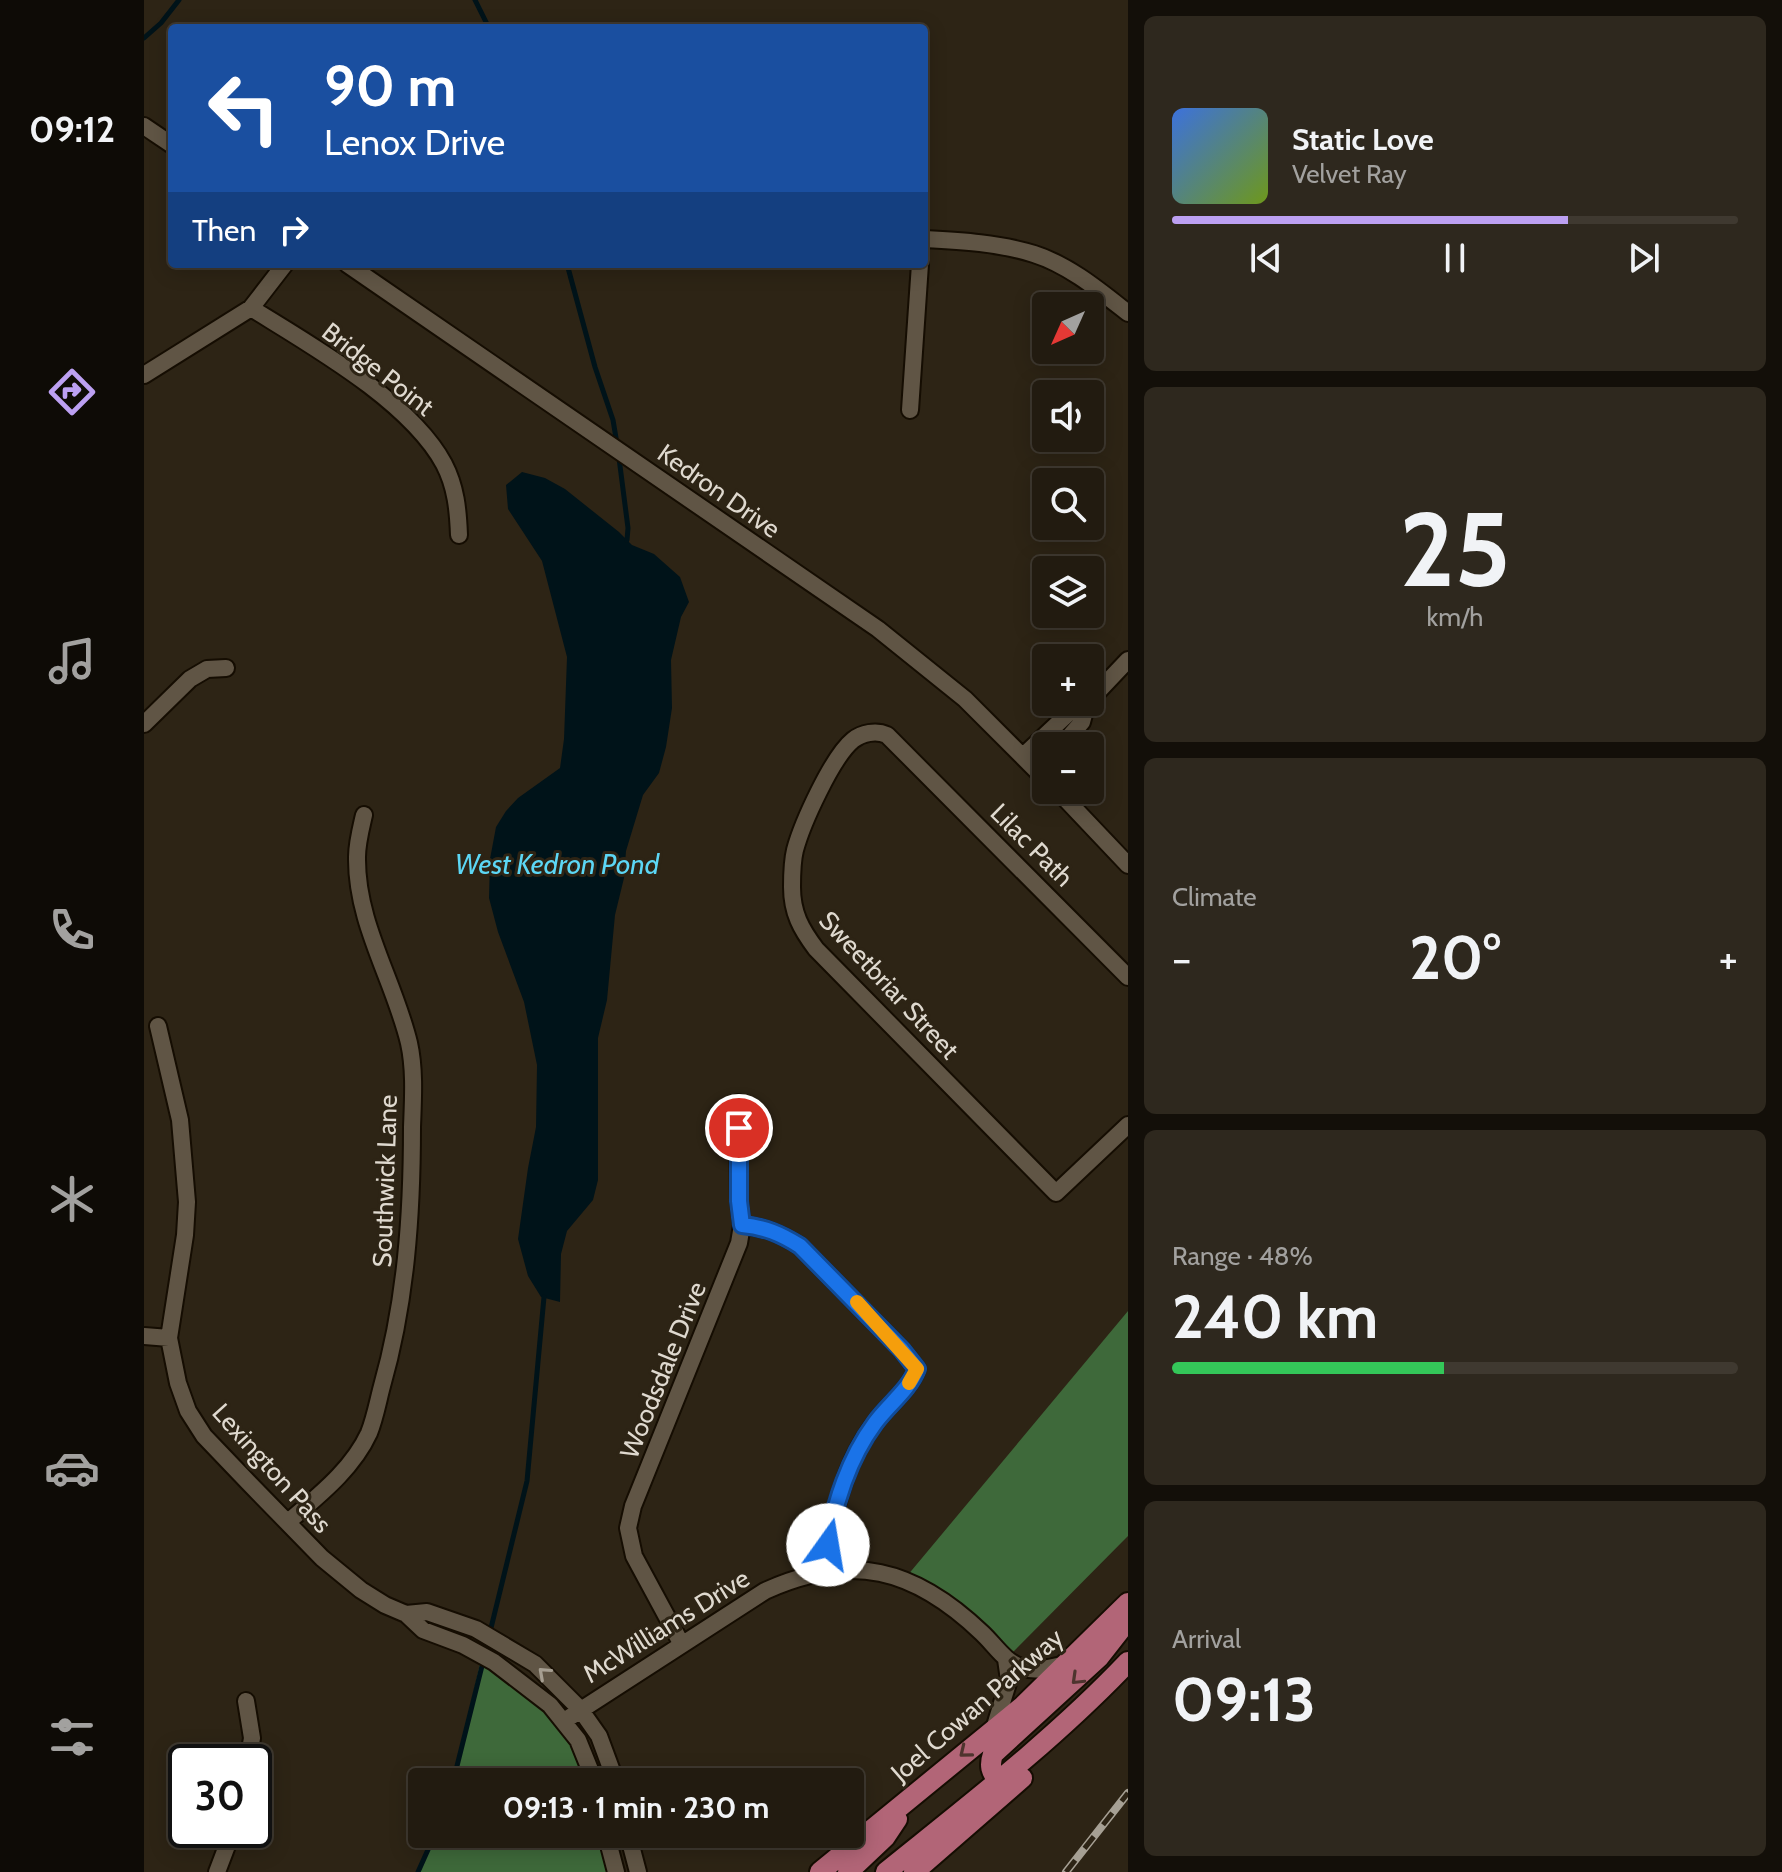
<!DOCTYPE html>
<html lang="en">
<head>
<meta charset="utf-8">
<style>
	body { margin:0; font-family:Cabin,sans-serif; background:#2e281e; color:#f1f3f6; height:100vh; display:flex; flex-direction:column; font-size:30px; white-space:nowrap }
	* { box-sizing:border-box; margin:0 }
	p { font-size:26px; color:#a2a19f }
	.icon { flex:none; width:44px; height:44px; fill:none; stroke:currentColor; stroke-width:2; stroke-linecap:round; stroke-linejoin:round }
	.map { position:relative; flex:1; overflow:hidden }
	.panel { display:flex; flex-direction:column; gap:16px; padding:16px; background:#130f09; width:654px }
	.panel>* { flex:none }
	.guide { position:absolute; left:24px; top:24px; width:760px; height:244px; border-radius:8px; box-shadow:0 4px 20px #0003,0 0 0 2px #3f3930; background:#1a4fa0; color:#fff; overflow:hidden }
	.needle { width:52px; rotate:225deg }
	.controls { position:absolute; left:888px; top:292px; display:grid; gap:16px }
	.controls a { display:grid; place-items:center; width:72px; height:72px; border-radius:8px; background:#221b10; box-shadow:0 4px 20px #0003,0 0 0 2px #3f3930; font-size:40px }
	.speed { position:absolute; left:24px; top:1744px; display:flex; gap:16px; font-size:40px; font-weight:700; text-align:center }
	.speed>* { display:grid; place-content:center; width:104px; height:104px; border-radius:50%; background:#221b10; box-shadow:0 4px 20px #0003,0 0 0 2px #3f3930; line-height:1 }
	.speed .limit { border:4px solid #111; border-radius:12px; background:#fff; color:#111 }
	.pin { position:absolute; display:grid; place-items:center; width:68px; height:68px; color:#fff; margin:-34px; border:4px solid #fff; border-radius:50%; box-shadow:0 2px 8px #0007 }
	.me { position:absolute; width:88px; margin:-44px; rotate:13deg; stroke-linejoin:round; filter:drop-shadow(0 0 6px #0008) }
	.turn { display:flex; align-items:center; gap:28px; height:168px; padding:0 24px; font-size:36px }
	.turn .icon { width:104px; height:104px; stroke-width:2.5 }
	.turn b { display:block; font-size:56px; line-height:68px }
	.then { display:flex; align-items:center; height:76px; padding:0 24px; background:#0003; gap:16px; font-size:30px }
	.big { font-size:60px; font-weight:700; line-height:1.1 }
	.panel .widget { flex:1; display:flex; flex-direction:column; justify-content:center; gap:12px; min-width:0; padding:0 28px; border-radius:12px; background:#2e281e }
	.panel .dial { align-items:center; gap:0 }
	.dial b { font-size:104px; line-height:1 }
	.song { display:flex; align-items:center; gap:24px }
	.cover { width:96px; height:96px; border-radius:12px; background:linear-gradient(135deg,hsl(220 70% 55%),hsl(80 70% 35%)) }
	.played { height:8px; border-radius:4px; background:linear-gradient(90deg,#bca0f2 70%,#3f3930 70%) }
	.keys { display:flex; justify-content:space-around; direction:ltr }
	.heat { display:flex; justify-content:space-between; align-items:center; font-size:44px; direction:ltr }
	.charge { height:12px; border-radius:6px; background:linear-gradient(90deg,#34c759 48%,#3f3930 0) }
	.trip { position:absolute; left:264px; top:1768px; width:456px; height:80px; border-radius:8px; background:#221b10; box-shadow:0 4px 20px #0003,0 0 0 2px #3f3930; font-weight:700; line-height:80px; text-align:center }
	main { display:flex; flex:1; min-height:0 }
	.dock { display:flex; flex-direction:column; width:144px; justify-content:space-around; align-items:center; background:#0e0b06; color:#a2a19f }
	.dock .icon { width:56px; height:56px }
	.dock .current { color:#bca0f2 }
	.dock b { font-size:36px; color:#f1f3f6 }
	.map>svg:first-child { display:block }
</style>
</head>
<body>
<main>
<nav class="dock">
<b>09:12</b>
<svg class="icon current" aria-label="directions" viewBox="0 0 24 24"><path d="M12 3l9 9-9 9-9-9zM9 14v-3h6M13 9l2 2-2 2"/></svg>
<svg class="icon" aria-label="music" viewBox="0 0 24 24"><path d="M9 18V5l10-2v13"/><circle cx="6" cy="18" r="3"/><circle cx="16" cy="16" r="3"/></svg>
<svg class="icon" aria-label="phone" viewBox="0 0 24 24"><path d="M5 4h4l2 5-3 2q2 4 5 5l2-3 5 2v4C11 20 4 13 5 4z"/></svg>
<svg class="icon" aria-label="climate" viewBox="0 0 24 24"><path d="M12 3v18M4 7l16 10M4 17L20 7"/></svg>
<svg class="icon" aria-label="car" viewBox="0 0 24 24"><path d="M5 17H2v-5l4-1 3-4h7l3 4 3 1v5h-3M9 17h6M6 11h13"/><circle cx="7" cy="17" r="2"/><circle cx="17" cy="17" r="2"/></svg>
<svg class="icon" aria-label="filters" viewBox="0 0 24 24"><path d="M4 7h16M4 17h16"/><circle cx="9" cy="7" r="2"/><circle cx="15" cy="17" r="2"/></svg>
</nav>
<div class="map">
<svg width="984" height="1872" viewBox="0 0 984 1872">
	<rect width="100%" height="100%" fill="#2d2415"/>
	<path fill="#3e693a" d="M 984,1311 L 984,1536 L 865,1656 L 763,1576 Z
		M 338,1655 L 406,1705 L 450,1782 L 309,1782 Z
		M 292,1834 L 465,1834 L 474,1872 L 275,1872 Z"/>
	<path fill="#001319" d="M 378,472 L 401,478 L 421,489 L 475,532 L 488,545 L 510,554 L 536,577 L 545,602 L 537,617 L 527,660 L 528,708 L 522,747 L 515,773 L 499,795 L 482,851 L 480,878 L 471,915 L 463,1000 L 454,1038 L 454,1180 L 449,1200 L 423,1231 L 417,1254 L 416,1302 L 397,1297 L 384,1276 L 374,1239 L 384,1168 L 392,1127 L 393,1065 L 380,1002 L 354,932 L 345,898 L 346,859 L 352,827 L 362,811 L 374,798 L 416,768 L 420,739 L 423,657 L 398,561 L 364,509 L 362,485 Z"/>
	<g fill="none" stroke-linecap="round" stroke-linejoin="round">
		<path stroke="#001319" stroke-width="5" d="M 331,0 L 345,28
			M 0,38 L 17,23 L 35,0
			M 423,264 L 451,367 L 469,420 L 473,444
			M 475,458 L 484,528 L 483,540
			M 347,1628 L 383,1481 L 400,1297
			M 309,1782 L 339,1662
			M 274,1872 L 291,1834"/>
		<defs>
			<path id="minor" d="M 0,126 L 28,145
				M 780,239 C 817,241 855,243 890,254 C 925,265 956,291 984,313
				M 203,264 L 734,629 L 821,699 L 902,780
				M 107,308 C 168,346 266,401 300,464 C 312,487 314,510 315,535
				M 0,375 L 107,308 L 141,264
				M 766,410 L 776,264
				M 946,700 L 984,660
				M 0,724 L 46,679 L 63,669 L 82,668
				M 917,746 L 938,722 L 943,703
				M 879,756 L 927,711 L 944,702
				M 913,790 L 984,865
				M 984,977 L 743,735 C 732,730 718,733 709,740 C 688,757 658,824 651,850 C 648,862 648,875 648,887 C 648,913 657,929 672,949 L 912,1193 L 984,1125
				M 14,1026 L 36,1120 L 43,1202 L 41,1235 L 25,1338 L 34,1383 L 44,1411 L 60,1436 L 104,1482 L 178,1558 L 217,1590 L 241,1605 L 262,1614 L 279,1630 L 319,1645 L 350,1662 L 406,1705 L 434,1740 L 451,1782
				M 598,1225 C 621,1227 637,1234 656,1246 L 758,1350 L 773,1369 C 765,1390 744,1405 731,1423 C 700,1464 686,1519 682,1570
				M 0,1336 L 25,1338
				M 144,1522 C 174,1496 208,1470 225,1433 C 231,1418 234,1401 238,1386 C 262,1302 268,1214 268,1127 C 269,1100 271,1070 265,1043 C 250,980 212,923 213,857 C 213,843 217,828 220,815
				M 262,1614 L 283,1612 L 332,1629 L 391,1664 L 436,1709 L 455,1736 L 472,1782
				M 537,1643 L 490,1556 L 484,1528 L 489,1506 L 595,1243 L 598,1225 L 595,1201 L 594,1103
				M 102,1701 L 108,1738 L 104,1762
				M 420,1721 L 621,1591 C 707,1552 770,1568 838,1633 C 851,1645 861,1663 880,1668 C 893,1672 909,1667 922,1664
				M 850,1729 L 865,1680 L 862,1659
				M 462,1834 L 472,1872
				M 484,1834 L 494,1872
				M 73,1872 L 89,1830"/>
			<path id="major" d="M 854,1781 C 847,1771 845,1766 849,1754 L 955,1657 L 984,1620
				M 676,1872 L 879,1706 L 984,1603
				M 704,1872 L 741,1837 L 753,1819
				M 742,1872 C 825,1805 911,1739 984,1662
				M 770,1872 L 878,1778"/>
		</defs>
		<use href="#minor" stroke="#150d02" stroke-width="20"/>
		<use href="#major" stroke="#150d02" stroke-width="24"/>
		<use href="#minor" stroke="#605545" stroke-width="16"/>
		<use href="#major" stroke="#b26577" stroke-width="20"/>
		<defs>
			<path id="rail" d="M 922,1872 L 984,1793"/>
		</defs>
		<use href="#rail" stroke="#a6a094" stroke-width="8"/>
		<use href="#rail" stroke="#2d2415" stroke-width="5" stroke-dasharray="15" stroke-linecap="butt"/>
	</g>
	<defs><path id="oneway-chevron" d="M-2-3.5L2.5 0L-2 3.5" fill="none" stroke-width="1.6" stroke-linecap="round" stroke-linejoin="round" transform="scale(2)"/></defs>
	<use stroke="#a69e91" href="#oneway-chevron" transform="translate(400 1673) rotate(-138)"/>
	<g stroke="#4e342e">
		<use href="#oneway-chevron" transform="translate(933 1679) rotate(136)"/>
		<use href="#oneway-chevron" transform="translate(821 1752) rotate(141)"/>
	</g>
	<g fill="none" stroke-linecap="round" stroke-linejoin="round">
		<defs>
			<path id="route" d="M 595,1128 L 595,1201 L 598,1225 C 621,1227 637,1234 656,1246 L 758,1350 L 773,1369 C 765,1390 744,1405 731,1423 C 705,1458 690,1504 684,1545"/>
		</defs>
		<use href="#route" stroke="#114b97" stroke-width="20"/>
		<use href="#route" stroke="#1a73e8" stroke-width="14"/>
		<path stroke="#f59e0b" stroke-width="14" d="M 713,1302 L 773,1369 L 765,1383"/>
	</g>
	<g text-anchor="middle" stroke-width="6" stroke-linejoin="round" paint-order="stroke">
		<g font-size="26" fill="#dfd9cf" stroke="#2d2415">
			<text transform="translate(234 369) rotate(38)" y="9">Bridge Point</text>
			<text transform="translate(575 491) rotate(35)" y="9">Kedron Drive</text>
			<text transform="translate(888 845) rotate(45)" y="9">Lilac Path</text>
			<text transform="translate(745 985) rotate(47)" y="9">Sweetbriar Street</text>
			<text transform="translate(241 1181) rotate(-88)" y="9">Southwick Lane</text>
			<text transform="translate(519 1370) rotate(-68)" y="9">Woodsdale Drive</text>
			<text transform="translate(128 1468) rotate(48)" y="9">Lexington Pass</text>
			<text transform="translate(522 1626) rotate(-32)" y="9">McWilliams Drive</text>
			<text transform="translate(833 1705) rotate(-41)" y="9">Joel Cowan Parkway</text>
		</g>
		<g font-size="28" font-style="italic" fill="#5cd7f5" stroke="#2d2415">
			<text x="413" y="874">West Kedron Pond</text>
		</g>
	</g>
</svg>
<div class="controls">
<a><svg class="needle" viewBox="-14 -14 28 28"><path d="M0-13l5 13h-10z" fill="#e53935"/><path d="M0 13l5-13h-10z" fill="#a2a19f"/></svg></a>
<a><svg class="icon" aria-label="sound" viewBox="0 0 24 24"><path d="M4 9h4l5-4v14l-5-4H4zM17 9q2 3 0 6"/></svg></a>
<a><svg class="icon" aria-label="search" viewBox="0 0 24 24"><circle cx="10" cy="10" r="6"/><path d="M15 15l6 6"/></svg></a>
<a><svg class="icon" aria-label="layers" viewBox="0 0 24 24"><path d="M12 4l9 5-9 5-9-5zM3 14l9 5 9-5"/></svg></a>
<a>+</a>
<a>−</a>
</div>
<div class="speed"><div class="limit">30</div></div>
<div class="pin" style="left:595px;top:1128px;background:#d93025"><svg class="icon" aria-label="arrive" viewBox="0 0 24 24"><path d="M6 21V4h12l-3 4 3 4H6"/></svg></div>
<svg class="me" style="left:684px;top:1545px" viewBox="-20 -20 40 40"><circle r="19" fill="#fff"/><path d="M0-13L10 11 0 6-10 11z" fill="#1a73e8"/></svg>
<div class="trip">09:13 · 1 min · 230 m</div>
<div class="guide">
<div class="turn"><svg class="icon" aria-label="left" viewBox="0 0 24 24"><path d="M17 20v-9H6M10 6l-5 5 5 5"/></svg><div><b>90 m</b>Lenox Drive</div></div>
<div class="then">Then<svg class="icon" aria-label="right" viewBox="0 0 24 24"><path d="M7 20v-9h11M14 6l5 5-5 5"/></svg></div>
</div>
</div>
<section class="panel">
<div class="widget">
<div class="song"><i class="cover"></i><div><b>Static Love</b><p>Velvet Ray</p></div></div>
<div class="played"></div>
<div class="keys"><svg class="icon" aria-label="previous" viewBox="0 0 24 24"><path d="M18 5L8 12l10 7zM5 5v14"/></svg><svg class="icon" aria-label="pause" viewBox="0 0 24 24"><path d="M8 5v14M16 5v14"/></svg><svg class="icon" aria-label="next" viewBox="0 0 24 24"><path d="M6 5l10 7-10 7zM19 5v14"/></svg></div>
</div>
<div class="widget dial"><b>25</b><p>km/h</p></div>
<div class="widget"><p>Climate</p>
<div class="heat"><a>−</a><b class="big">20°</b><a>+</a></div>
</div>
<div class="widget"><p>Range · 48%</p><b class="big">240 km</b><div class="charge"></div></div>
<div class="widget"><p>Arrival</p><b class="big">09:13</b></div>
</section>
</main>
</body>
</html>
